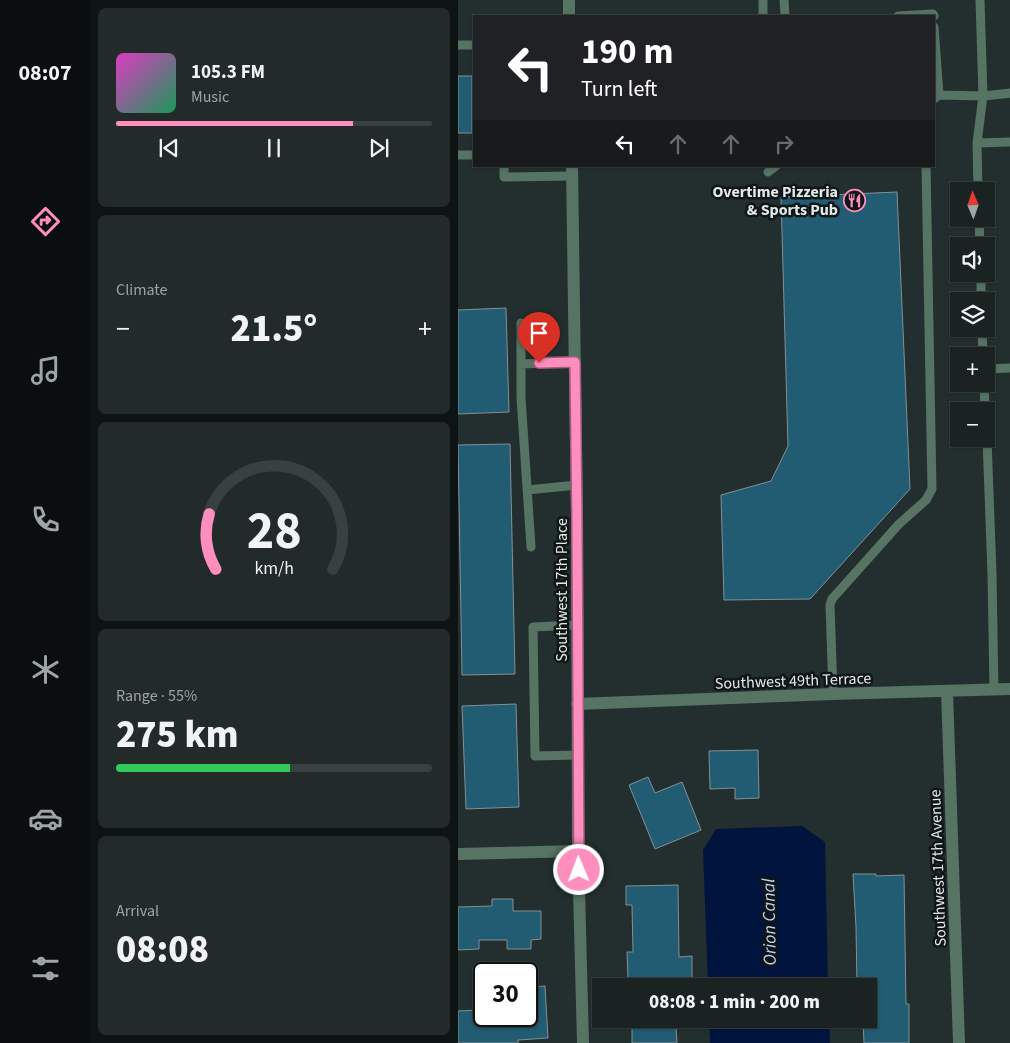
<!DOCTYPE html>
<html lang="en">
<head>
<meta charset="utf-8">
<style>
	body { margin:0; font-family:"Source Sans 3",sans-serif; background:#232b2a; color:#f1f3f6; height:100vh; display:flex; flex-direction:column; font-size:19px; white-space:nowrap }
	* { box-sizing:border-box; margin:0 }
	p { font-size:16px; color:#9fa4a5 }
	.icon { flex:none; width:28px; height:28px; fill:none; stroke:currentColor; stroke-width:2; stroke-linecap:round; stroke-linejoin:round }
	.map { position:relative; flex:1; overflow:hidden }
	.details { display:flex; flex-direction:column; gap:8px; padding:8px; background:#0e1313; width:368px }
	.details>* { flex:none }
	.guide { position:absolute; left:15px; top:15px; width:462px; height:152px; border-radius:0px; box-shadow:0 1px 4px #0004,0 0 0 1px #384040; background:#202124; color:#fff; overflow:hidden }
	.needle { width:32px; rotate:358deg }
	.fabs { position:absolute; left:492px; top:182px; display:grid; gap:10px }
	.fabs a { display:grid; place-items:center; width:45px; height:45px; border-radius:0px; background:#1a2322; box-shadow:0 1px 4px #0004,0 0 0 1px #384040; font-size:25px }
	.speed { position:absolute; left:15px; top:962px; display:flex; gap:10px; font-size:25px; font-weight:700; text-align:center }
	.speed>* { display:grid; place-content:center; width:65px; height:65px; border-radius:50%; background:#1a2322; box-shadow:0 1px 4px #0004,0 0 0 1px #384040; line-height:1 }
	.speed .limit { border:2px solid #111; border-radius:8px; background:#fff; color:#111 }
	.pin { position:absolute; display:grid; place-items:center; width:42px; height:42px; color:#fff; margin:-51px -21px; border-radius:50% 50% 50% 0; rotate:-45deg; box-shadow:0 0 5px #0007 }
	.pin .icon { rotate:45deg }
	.me { position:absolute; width:55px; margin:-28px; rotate:359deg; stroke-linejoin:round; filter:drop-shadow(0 0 4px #0008) }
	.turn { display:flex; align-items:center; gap:18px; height:105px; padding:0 25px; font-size:22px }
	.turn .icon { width:65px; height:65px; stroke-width:2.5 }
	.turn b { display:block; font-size:35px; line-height:42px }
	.lanes { display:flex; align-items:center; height:48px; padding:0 25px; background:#0003; justify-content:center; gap:25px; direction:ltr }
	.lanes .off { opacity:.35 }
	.big { font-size:38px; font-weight:800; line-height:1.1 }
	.details .widget { flex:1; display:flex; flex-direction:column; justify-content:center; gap:8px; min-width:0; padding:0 18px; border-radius:8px; background:#232b2a }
	.details .dial { align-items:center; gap:0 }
	.dial svg { height:130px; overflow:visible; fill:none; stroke:#384040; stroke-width:7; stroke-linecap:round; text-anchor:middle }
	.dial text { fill:#f1f3f6; stroke:none }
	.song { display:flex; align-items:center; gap:15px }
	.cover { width:60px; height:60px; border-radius:8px; background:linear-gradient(135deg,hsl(310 70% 55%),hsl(150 70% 35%)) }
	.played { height:5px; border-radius:2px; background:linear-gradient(90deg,#fe8ebe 75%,#384040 75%) }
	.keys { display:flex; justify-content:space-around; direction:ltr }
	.heat { display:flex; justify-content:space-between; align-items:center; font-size:28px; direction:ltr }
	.charge { height:8px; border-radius:4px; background:linear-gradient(90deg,#34c759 55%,#384040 0) }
	.trip { position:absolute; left:134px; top:978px; width:285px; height:50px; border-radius:0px; background:#1a2322; box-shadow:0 1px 4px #0004,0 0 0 1px #384040; font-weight:800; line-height:50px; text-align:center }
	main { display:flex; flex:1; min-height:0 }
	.tab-bar { display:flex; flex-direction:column; width:90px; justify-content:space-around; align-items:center; background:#0a0e0e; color:#9fa4a5 }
	.tab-bar .icon { width:35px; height:35px }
	.tab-bar .active { color:#fe8ebe }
	.tab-bar b { font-size:22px; color:#f1f3f6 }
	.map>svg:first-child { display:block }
</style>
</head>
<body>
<main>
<nav class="tab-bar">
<b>08:07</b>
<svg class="icon active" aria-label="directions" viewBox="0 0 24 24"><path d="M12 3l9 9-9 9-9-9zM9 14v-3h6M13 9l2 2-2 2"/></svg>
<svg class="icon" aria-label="music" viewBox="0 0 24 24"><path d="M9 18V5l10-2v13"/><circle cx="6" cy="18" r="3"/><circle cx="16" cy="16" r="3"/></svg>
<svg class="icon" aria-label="phone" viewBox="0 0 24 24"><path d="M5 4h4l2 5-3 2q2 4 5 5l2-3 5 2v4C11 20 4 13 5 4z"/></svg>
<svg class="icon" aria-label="climate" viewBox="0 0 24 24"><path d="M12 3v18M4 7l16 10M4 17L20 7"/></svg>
<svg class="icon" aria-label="car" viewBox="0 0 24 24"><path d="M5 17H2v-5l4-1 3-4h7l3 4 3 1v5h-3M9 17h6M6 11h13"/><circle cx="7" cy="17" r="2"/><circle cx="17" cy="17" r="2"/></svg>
<svg class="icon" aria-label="filters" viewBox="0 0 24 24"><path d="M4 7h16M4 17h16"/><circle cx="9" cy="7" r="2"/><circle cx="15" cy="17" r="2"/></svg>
</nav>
<section class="details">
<div class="widget">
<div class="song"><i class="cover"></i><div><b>105.3 FM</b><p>Music</p></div></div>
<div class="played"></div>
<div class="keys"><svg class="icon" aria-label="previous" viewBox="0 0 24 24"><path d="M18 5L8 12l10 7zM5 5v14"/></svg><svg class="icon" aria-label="pause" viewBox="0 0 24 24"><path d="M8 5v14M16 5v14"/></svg><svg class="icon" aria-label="next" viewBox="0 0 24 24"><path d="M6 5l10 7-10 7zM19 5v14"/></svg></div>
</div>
<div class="widget"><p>Climate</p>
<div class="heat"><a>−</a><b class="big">21.5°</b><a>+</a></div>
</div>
<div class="widget dial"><svg viewBox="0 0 100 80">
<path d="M14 69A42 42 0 1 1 86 69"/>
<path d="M14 69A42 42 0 0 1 10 35" stroke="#fe8ebe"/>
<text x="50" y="56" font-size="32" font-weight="700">28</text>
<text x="50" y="72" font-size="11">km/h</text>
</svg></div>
<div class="widget"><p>Range · 55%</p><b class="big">275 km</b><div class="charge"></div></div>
<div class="widget"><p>Arrival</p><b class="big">08:08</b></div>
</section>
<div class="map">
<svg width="553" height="1043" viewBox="0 0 553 1043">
	<rect width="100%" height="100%" fill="#232f2e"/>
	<path fill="#00143e" d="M 344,826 L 367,842 L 370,986 L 250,986 L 245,850 L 258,829 Z
		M 251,1019 L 371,1019 L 372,1043 L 252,1043 Z"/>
	<path fill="#215c72" stroke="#849096" d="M 0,76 L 14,76 L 14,133 L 0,133 Z
		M 439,192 L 452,489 L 352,599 L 266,600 L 263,495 L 313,481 L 330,446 L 323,197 Z
		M 48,308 L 51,412 L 0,414 L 0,310 Z
		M 52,444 L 57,674 L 4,675 L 0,445 Z
		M 58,704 L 61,807 L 8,809 L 4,706 Z
		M 300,750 L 301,798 L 277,799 L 277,788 L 252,789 L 251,751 Z
		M 190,777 L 197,793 L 224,782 L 243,830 L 197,849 L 171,785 Z
		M 395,874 L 418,874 L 418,876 L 446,875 L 448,1004 L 451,1004 L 451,1043 L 406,1043 L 405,1019 L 410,1019 L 410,986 L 399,986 L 398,927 Z
		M 220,885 L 221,957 L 234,956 L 234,980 L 221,980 L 221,986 L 180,986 L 180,978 L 170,978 L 169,952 L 175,952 L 174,905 L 168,905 L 168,886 Z
		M 34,899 L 55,899 L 55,911 L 83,911 L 83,939 L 73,940 L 73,949 L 49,949 L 49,940 L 21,940 L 21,949 L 0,950 L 0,907 L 34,906 Z
		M 87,986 L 90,1038 L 60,1040 L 60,1043 L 0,1043 L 0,1011 L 21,1010 L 22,1016 L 69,1016 L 69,987 Z
		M 174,1026 L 218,1026 L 219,1043 L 174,1043 Z"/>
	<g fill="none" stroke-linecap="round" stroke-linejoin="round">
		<path stroke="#577364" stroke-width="9" d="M 305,0 L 305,16
			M 326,0 L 327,16
			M 440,16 L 475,14 L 476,16
			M 476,27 L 481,95
			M 0,45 L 16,45
			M 476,99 L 481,95 L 525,96 L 553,93
			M 519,143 L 553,142
			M 0,155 L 16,155
			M 46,166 L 46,177 L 114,176
			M 310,172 L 318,166
			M 520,191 L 519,143 L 525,96 L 522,0
			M 521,219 L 522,246
			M 523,274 L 523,301
			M 63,323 L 63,398 L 73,547
			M 524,329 L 525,356
			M 63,364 L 117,362
			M 529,369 L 553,368
			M 526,384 L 527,411
			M 529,439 L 534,574 L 536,690
			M 69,490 L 119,485
			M 119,625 L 75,627 L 77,756 L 120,755
			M 375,694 L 372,605 L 374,599 L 441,524 L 468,500 L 474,489 L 468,166"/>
		<path stroke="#577364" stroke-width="12" d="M 111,0 L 111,16
			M 114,166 L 119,520 L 120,851 L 125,1043
			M 489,691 L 501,1043
			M 119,704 L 375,694 L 553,689
			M 0,854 L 120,851"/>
	</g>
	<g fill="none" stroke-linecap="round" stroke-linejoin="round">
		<defs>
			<path id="route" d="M 81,363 L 117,362 L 119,520 L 121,870"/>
		</defs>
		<use href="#route" stroke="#a55c7c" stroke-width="12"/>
		<use href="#route" stroke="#fe8ebe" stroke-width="9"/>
	</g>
	<defs>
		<symbol id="restaurant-ring" viewBox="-11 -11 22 22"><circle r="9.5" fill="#101616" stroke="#fe8ebe" stroke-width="1.5"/><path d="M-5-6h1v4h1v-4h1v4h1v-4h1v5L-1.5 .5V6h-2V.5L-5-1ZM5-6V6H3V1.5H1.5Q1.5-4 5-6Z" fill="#fe8ebe"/></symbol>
	</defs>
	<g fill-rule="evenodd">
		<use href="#restaurant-ring" x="384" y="188" width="25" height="25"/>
	</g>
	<g text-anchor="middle" stroke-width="5" stroke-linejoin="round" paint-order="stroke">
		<g font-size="16" font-weight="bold" fill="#e1e9e9" stroke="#101616" text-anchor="end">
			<text x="380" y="197">Overtime Pizzeria<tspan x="380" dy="18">&amp; Sports Pub</tspan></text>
		</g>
		<g font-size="16" fill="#e1e9e9" stroke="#101616">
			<text transform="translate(103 590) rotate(-90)" y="6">Southwest 17th Place</text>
			<text transform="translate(335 680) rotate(-2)" y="6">Southwest 49th Terrace</text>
			<text transform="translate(479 868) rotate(-92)" y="6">Southwest 17th Avenue</text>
		</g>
		<g font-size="18" font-style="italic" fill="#c1d5f3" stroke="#101616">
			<text transform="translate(311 922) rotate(-91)" y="6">Orion Canal</text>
		</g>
	</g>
</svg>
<div class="fabs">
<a><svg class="needle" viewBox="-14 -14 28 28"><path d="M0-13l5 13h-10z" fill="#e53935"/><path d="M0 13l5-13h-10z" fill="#9fa4a5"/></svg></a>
<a><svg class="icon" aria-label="sound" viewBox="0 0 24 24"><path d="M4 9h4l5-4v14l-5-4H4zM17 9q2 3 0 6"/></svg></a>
<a><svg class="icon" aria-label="layers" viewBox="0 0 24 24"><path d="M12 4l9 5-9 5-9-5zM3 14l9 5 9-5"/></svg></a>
<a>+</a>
<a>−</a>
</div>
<div class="speed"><div class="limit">30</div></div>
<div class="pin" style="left:81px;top:363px;background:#d93025"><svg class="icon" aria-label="arrive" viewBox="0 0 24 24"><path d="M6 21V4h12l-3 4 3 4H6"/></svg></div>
<svg class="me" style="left:121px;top:870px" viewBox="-20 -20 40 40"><circle r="17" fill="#fe8ebe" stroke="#fff" stroke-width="3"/><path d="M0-11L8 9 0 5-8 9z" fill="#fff"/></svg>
<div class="trip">08:08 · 1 min · 200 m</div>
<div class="guide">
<div class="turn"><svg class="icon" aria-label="left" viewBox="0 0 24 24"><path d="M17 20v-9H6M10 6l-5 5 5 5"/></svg><div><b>190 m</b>Turn left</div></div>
<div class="lanes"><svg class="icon" aria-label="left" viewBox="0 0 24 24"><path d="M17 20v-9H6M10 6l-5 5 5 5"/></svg><svg class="icon off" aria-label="ahead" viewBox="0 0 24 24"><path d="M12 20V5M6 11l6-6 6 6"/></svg><svg class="icon off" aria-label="ahead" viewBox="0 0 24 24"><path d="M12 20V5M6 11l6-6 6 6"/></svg><svg class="icon off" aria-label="right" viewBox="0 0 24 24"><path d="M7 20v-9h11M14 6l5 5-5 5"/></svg></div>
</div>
</div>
</main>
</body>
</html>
